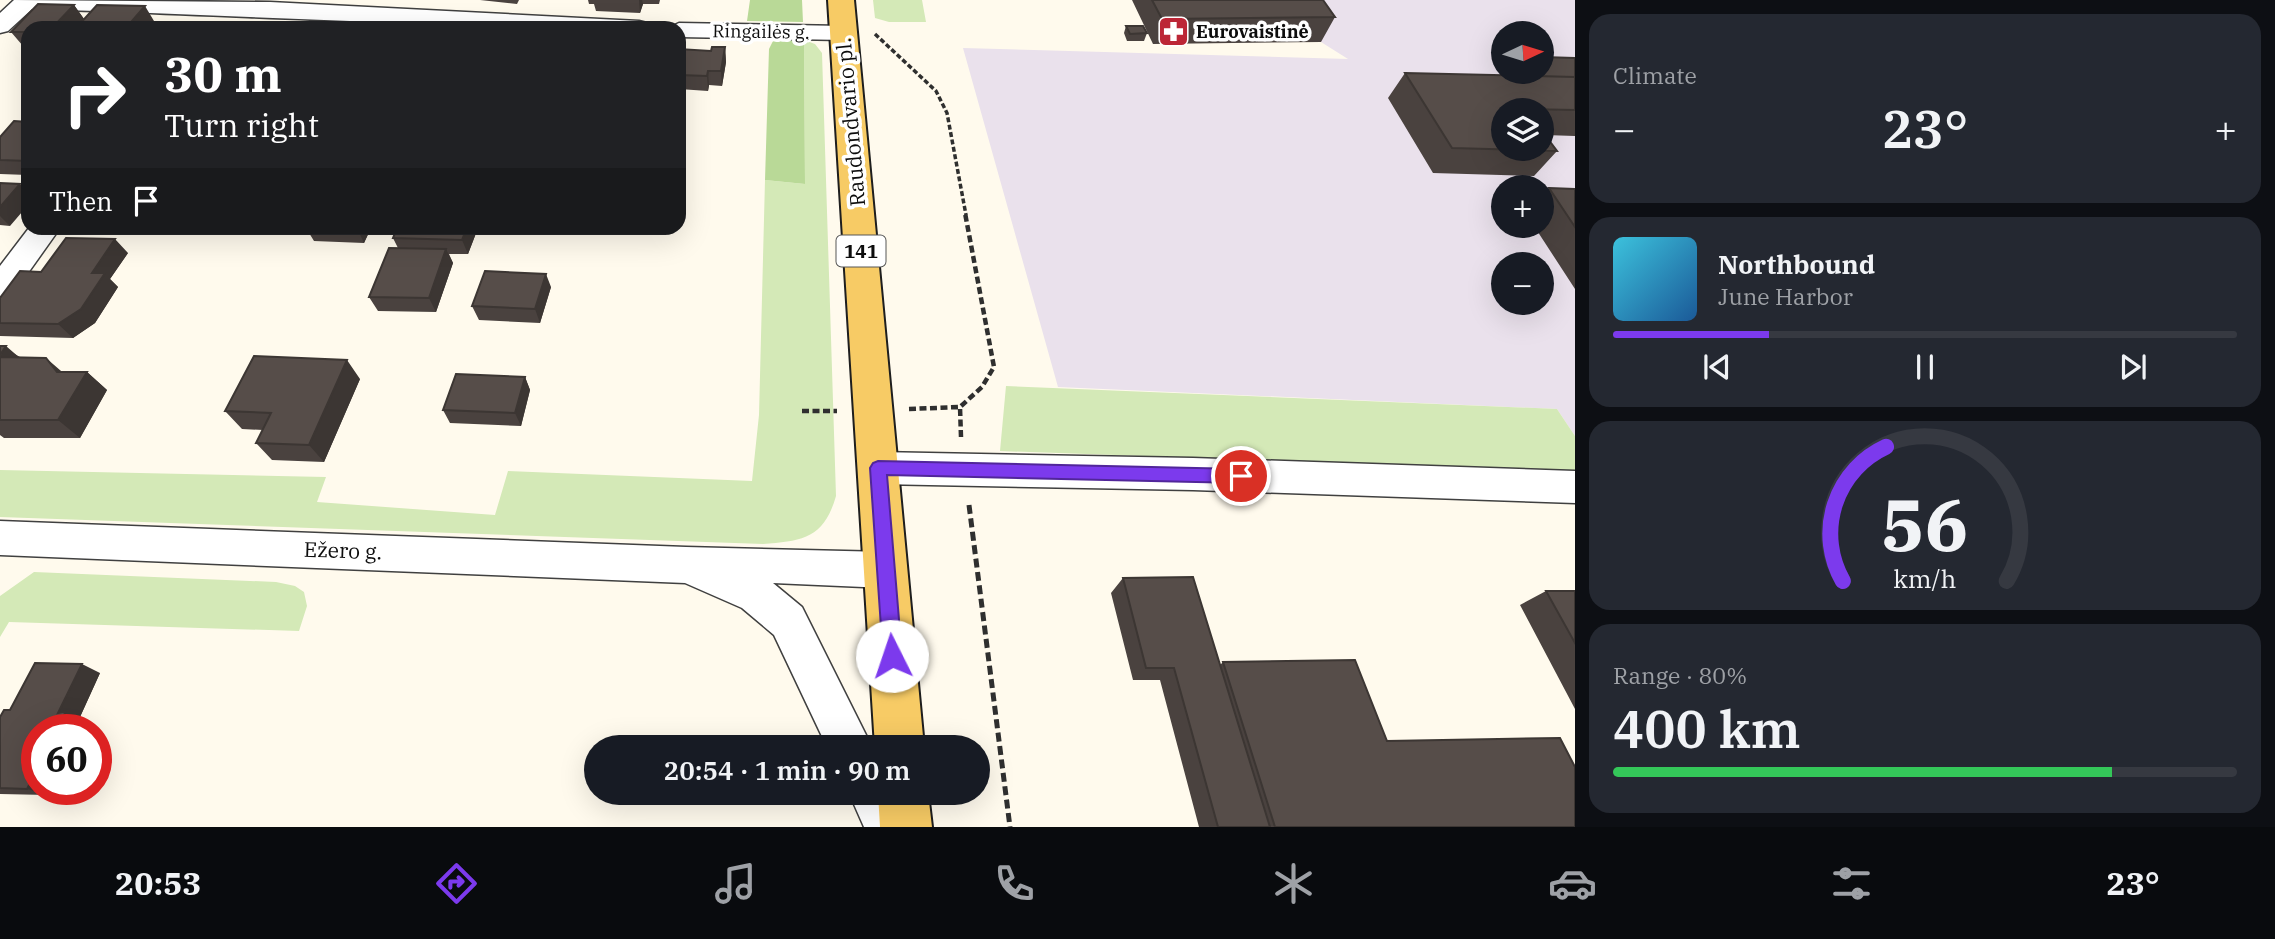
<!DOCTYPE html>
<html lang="en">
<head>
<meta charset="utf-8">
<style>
	body { margin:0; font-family:"IBM Plex Serif",serif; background:#242831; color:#f1f3f6; height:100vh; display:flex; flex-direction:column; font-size:26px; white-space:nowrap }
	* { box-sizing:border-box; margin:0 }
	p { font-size:23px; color:#9ea1a6 }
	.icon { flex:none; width:38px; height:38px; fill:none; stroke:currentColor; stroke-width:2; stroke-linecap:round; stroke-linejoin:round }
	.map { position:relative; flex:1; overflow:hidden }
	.drawer { display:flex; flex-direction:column; gap:14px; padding:14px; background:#0d0f14; width:700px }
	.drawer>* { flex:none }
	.banner { position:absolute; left:21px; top:21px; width:665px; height:214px; border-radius:21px; box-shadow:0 7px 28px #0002; background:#202124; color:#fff; overflow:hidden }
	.needle { width:46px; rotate:86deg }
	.tools { position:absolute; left:1491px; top:21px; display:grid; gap:14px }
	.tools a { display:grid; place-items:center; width:63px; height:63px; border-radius:50%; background:#171b24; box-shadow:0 7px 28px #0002; font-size:35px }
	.speed { position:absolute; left:21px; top:714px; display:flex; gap:14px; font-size:35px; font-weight:700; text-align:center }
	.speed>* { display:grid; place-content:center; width:91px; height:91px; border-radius:50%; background:#171b24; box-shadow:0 7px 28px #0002; line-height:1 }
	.speed .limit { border:10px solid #d22; background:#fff; color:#111 }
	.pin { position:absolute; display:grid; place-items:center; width:60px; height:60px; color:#fff; margin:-30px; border:4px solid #fff; border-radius:50%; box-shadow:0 2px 7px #0007 }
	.me { position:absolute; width:77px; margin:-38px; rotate:356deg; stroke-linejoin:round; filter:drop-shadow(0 0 5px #0008) }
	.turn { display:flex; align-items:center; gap:24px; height:147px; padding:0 28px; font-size:32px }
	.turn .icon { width:91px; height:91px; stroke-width:2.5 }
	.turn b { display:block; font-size:49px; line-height:60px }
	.then { display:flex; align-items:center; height:66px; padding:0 28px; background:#0003; gap:14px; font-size:26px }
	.big { font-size:52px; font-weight:600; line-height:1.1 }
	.drawer .tile { flex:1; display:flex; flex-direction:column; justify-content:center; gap:10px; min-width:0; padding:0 24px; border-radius:21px; background:#242831 }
	.drawer .dial { align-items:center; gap:0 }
	.dial svg { height:182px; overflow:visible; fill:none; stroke:#363941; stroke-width:7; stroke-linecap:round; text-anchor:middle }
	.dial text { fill:#f1f3f6; stroke:none }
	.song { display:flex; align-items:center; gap:21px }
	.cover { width:84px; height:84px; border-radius:10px; background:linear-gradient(135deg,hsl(190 70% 55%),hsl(210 70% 35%)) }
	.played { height:7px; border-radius:4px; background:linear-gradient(90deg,#7c3aed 25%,#363941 25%) }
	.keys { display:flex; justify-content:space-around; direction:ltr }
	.heat { display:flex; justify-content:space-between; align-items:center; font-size:38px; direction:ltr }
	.charge { height:10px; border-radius:5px; background:linear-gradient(90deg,#34c759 80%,#363941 0) }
	.trip { position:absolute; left:584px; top:735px; width:406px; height:70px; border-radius:35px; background:#171b24; box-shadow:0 7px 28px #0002; font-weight:600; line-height:70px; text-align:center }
	.tabs { display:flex; height:112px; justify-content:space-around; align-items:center; background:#090b0e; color:#9ea1a6 }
	.tabs .icon { width:49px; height:49px }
	.tabs .selected { color:#7c3aed }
	.tabs b { font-size:32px; color:#f1f3f6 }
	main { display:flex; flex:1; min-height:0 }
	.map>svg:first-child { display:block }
</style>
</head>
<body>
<main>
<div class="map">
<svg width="1575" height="827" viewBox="0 0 1575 827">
	<rect width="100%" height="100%" fill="#fffaed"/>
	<path fill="#eae1ec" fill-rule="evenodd" d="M 1293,0 L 1575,0 L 1575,436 L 1557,409 L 1058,387 L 963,48 L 1348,59 L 1321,42 ZM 1503,33 L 1542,33 L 1542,72 L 1503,72 ZM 1503,110 L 1542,110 L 1542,149 L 1503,149 ZM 1503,187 L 1542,187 L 1542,226 L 1503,226 ZM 1503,264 L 1542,264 L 1542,303 L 1503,303 Z"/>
	<path fill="#d4e9b7" d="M 873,0 L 922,0 L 926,22 L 889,22 L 875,18 Z
		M 804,40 L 815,44 L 822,53 L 836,496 C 824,538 803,541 763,544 L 0,517 L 0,470 L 326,477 L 317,502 L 495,515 L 508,471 L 752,481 L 759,415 L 765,180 L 805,184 Z
		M 1006,386 L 1557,409 L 1575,436 L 1575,471 L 1000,451 Z
		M 34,572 L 276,582 L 295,586 L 304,592 L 307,606 L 299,631 L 9,622 L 0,637 L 0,596 Z"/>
	<path fill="#b9d997" d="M 750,0 L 802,0 L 803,22 L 747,21 Z
		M 781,39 L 804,40 L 805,184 L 765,180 L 769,49 L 773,41 Z"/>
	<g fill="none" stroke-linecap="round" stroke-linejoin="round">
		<defs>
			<path id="minor" d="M 14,0 L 270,2 L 639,21 L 647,23 L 651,28 C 444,28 238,15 32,9 L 8,31 L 0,33 L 0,13 Z
				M 679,23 L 844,26 L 853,28 L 856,33 L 853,38 L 844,40 L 679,37 L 679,28 L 668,28 Z
				M 29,228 L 60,228 L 11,297 L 0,301 L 0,266 Z
				M 878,452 L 1193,458 L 1575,471 L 1575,503 L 1193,490 L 878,484 L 865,479 L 860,468 L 865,457 Z
				M 0,521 L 686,547 L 886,552 L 900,557 L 906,570 L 900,583 L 886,588 L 773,583 L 802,607 L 872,747 L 827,747 L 774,635 L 742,608 L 685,583 L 0,555 Z
				M 849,793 L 896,793 L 911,827 L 864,827 Z"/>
			<path id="major" d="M 828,0 L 854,0 L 924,747 L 875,747 Z
				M 878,793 L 928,793 L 932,827 L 880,827 Z"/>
		</defs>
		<use href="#minor" stroke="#404040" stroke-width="3"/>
		<use href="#major" stroke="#1e1e1e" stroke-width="4"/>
		<path stroke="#2f2f2f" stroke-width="3.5" stroke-dasharray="5 2.5" stroke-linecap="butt" d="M 875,34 L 936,91 L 947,113 L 966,215"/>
		<path stroke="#2f2f2f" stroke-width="4.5" stroke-dasharray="7 3.5" stroke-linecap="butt" d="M 909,409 L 960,407
			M 802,411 L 837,411
			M 961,437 L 960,407 L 982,387 L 994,367 L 965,213"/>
		<path stroke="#2f2f2f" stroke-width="5" stroke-dasharray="9 4.5" stroke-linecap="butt" d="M 969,505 L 1010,827"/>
		<use href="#minor" fill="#fff" fill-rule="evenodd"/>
		<use href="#major" fill="#f7cb65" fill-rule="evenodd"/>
	</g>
	<path fill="#4a423f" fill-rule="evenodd" d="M 480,0 L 519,0 L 517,4 Z
		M 588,0 L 660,0 L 659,4 L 643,4 L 640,13 L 596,11 L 594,4 L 589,4 Z
		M 1132,0 L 1323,0 L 1335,17 L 1321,42 L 1153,44 Z
		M 74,5 L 84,19 L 28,28 L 28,46 L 23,46 L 11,32 Z
		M 1126,26 L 1147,33 L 1144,41 L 1127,41 L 1124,33 Z
		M 725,47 L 726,62 L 722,86 L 709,85 L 708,91 L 679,89 L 679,49 L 711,51 Z
		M 1575,58 L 1575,136 L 1545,135 L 1557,151 L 1534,176 L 1433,173 L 1388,98 L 1405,73 L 1513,76 L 1510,72 L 1542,72 ZM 1503,110 L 1542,110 L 1542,149 Z
		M 28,122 L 28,175 L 0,174 L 0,137 Z
		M 0,183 L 10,226 L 0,225 Z
		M 1549,188 L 1575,189 L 1575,289 L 1534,226 L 1542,226 L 1542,195 Z
		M 306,228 L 371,228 L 364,243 L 314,241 Z
		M 397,228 L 478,228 L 468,254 L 449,254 L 453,263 L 436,312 L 378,311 L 369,297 L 398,248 L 393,238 Z
		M 128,253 L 110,279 L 118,287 L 95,323 L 73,338 L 0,336 L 0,298 L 41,272 Z
		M 551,287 L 540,323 L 479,320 L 472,306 Z
		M 0,346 L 20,357 L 62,372 L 87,372 L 107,390 L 80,438 L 4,438 L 0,435 Z
		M 525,377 L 530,390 L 521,426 L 450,423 L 443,410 Z
		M 360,379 L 324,462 L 272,460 L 256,443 L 263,430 L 242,429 L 225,411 Z
		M 1123,578 L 1220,665 L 1223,662 L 1387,741 L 1575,827 L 1199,827 L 1160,680 L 1133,680 L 1111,593 Z
		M 1546,591 L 1575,591 L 1575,709 L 1520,605 Z
		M 100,673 L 80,717 L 85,719 L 80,730 L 37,730 L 37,789 L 51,789 L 48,795 L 0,794 L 0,717 L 10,710 Z"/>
	<path fill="#3c3633" d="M 639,0 L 642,0 L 643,4 L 640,13 Z
		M 74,5 L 84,19 L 76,28 L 52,28 Z
		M 145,6 L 154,21 L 148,28 L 126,28 Z
		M 725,47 L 726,62 L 722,86 L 721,71 Z
		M 708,71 L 709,85 L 708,91 L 707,76 Z
		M 20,184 L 28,192 L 28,205 L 10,226 L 0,216 L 0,207 Z
		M 357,228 L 371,228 L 364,243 Z
		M 467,228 L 478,228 L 468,254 L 462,240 Z
		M 115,239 L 128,253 L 110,279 L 118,287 L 95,323 L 73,338 L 58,324 Z
		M 446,249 L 453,263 L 436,312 L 429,298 Z
		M 546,274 L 551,287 L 540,323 L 535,309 Z
		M 6,346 L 28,365 L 0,357 Z
		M 46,358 L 68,377 L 87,372 L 107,390 L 80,438 L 58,420 L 57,372 Z
		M 347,360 L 360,379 L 324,462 L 309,445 Z
		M 525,377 L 530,390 L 521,426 L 515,413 Z
		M 82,664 L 100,673 L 80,717 L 85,719 L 80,730 L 57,730 L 58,713 Z
		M 37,770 L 37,789 L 51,789 L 48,795 L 27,789 Z"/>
	<path fill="#564d49" stroke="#3c3633" stroke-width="2" d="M 1152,0 L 1323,0 L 1335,17 L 1162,19 Z
		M 38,4 L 74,5 L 52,28 L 28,28 L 28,32 L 11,32 Z
		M 97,5 L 145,6 L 126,28 L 76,28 Z
		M 1126,26 L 1143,26 L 1147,33 L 1130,34 Z
		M 712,47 L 725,47 L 721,71 L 708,71 L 707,76 L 679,75 L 679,49 L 711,51 Z
		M 1542,57 L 1575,58 L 1575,77 L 1536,76 L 1532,72 L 1542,72 Z
		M 1405,73 L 1575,77 L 1575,110 L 1526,109 L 1527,110 L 1503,110 L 1503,149 L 1542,149 L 1542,131 L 1557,151 L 1452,148 Z
		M 14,121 L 28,122 L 28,161 L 0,160 L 0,137 Z
		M 0,183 L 20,184 L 0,207 Z
		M 1549,188 L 1575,189 L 1575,227 Z
		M 397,228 L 467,228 L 462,240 L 393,238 Z
		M 66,238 L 115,239 L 92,273 L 105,273 L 81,309 L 58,324 L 0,323 L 0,298 L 20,271 L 41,272 Z
		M 389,248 L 446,249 L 429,298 L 369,297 Z
		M 485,271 L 546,274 L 535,309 L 472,306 Z
		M 0,346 L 6,346 L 0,355 Z
		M 254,356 L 347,360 L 309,445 L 256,443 L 271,413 L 225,411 Z
		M 0,357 L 46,358 L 57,372 L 87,372 L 58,420 L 0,420 Z
		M 456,374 L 525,377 L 515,413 L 443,410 Z
		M 1193,577 L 1270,827 L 1218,827 L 1174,668 L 1146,668 L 1123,578 Z
		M 1546,591 L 1575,591 L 1575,643 Z
		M 1355,660 L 1387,741 L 1560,738 L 1575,767 L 1575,827 L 1275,827 L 1223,662 Z
		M 35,663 L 82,664 L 58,713 L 66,711 L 57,730 L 37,730 L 37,770 L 27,789 L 0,788 L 0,717 L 4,710 L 10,710 Z"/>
	<path fill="#7c3aed" stroke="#51269a" stroke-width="2" d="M 878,461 L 1241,469 L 1247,471 L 1249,476 L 1247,481 L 1241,483 L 887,475 L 902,656 L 899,662 L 892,665 L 886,662 L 883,656 L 870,468 L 873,463 Z"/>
	<defs>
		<symbol id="pharmacy-square" viewBox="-11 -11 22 22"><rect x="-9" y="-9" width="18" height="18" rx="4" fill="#bc2636" stroke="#fff"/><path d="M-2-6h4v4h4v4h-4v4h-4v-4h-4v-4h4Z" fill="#fff"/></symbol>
	</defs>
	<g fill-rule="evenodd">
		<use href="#pharmacy-square" x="1156" y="14" width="35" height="35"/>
	</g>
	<g text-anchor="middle" stroke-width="7" stroke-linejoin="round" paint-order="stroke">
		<g font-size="18" fill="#0d0d0d" stroke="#fff">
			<text transform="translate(761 32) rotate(1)" y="6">Ringailės g.</text>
		</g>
		<g font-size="18" font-weight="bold" fill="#0d0d0d" stroke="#fff" text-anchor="start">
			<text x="1196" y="38">Eurovaistinė</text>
		</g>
		<rect fill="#fff" stroke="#565656" stroke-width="2" x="836.5" y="235.5" width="49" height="31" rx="5"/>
		<g font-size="19" font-weight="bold" fill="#0d0d0d">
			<text x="861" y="258">141</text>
		</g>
		<g font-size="21" fill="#0d0d0d" stroke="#fff">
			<text transform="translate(851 122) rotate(-95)" y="7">Raudondvario pl.</text>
			<text transform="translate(343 551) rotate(2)" y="7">Ežero g.</text>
		</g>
	</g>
</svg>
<div class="tools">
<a><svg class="needle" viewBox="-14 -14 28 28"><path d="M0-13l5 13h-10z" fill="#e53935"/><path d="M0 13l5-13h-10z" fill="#9ea1a6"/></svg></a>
<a><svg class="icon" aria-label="layers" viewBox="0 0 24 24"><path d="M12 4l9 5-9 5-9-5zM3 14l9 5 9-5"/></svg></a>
<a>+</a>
<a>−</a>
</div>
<div class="speed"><div class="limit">60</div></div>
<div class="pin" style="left:1241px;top:476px;background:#d93025"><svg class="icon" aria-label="arrive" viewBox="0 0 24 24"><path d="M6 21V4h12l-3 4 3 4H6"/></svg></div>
<svg class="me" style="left:892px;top:656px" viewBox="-20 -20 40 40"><circle r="19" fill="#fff"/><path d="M0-13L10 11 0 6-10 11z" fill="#7c3aed"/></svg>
<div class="trip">20:54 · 1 min · 90 m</div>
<div class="banner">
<div class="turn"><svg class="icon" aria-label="right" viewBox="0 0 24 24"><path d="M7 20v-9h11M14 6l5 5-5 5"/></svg><div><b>30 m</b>Turn right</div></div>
<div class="then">Then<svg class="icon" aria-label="arrive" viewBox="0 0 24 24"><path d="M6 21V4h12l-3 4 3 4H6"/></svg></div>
</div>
</div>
<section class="drawer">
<div class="tile"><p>Climate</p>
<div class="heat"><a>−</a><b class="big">23°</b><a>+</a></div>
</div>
<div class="tile">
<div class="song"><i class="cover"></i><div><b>Northbound</b><p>June Harbor</p></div></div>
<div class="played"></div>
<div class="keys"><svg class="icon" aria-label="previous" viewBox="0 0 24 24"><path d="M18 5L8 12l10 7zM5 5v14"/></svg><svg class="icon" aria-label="pause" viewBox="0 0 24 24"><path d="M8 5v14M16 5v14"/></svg><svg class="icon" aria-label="next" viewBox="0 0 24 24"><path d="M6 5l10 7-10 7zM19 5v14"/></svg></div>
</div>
<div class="tile dial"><svg viewBox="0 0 100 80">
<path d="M14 69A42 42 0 1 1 86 69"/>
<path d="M14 69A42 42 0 0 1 33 10" stroke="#7c3aed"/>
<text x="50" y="56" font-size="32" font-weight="700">56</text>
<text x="50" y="72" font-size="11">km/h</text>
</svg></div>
<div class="tile"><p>Range · 80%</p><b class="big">400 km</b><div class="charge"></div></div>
</section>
</main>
<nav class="tabs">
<b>20:53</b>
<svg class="icon selected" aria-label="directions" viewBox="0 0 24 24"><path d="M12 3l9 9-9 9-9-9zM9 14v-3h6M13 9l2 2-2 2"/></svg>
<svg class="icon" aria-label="music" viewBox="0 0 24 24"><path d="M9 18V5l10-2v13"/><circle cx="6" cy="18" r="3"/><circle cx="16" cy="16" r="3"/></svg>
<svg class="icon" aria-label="phone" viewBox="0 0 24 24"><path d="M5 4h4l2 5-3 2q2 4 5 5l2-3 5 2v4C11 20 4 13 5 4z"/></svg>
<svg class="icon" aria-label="climate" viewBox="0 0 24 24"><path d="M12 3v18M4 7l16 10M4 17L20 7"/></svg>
<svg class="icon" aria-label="car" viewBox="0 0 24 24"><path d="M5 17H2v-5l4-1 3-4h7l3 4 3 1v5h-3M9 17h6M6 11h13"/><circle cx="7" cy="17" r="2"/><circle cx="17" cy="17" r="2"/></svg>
<svg class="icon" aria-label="filters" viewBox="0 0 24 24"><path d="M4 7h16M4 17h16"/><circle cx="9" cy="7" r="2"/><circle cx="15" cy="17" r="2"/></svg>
<b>23°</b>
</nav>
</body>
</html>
